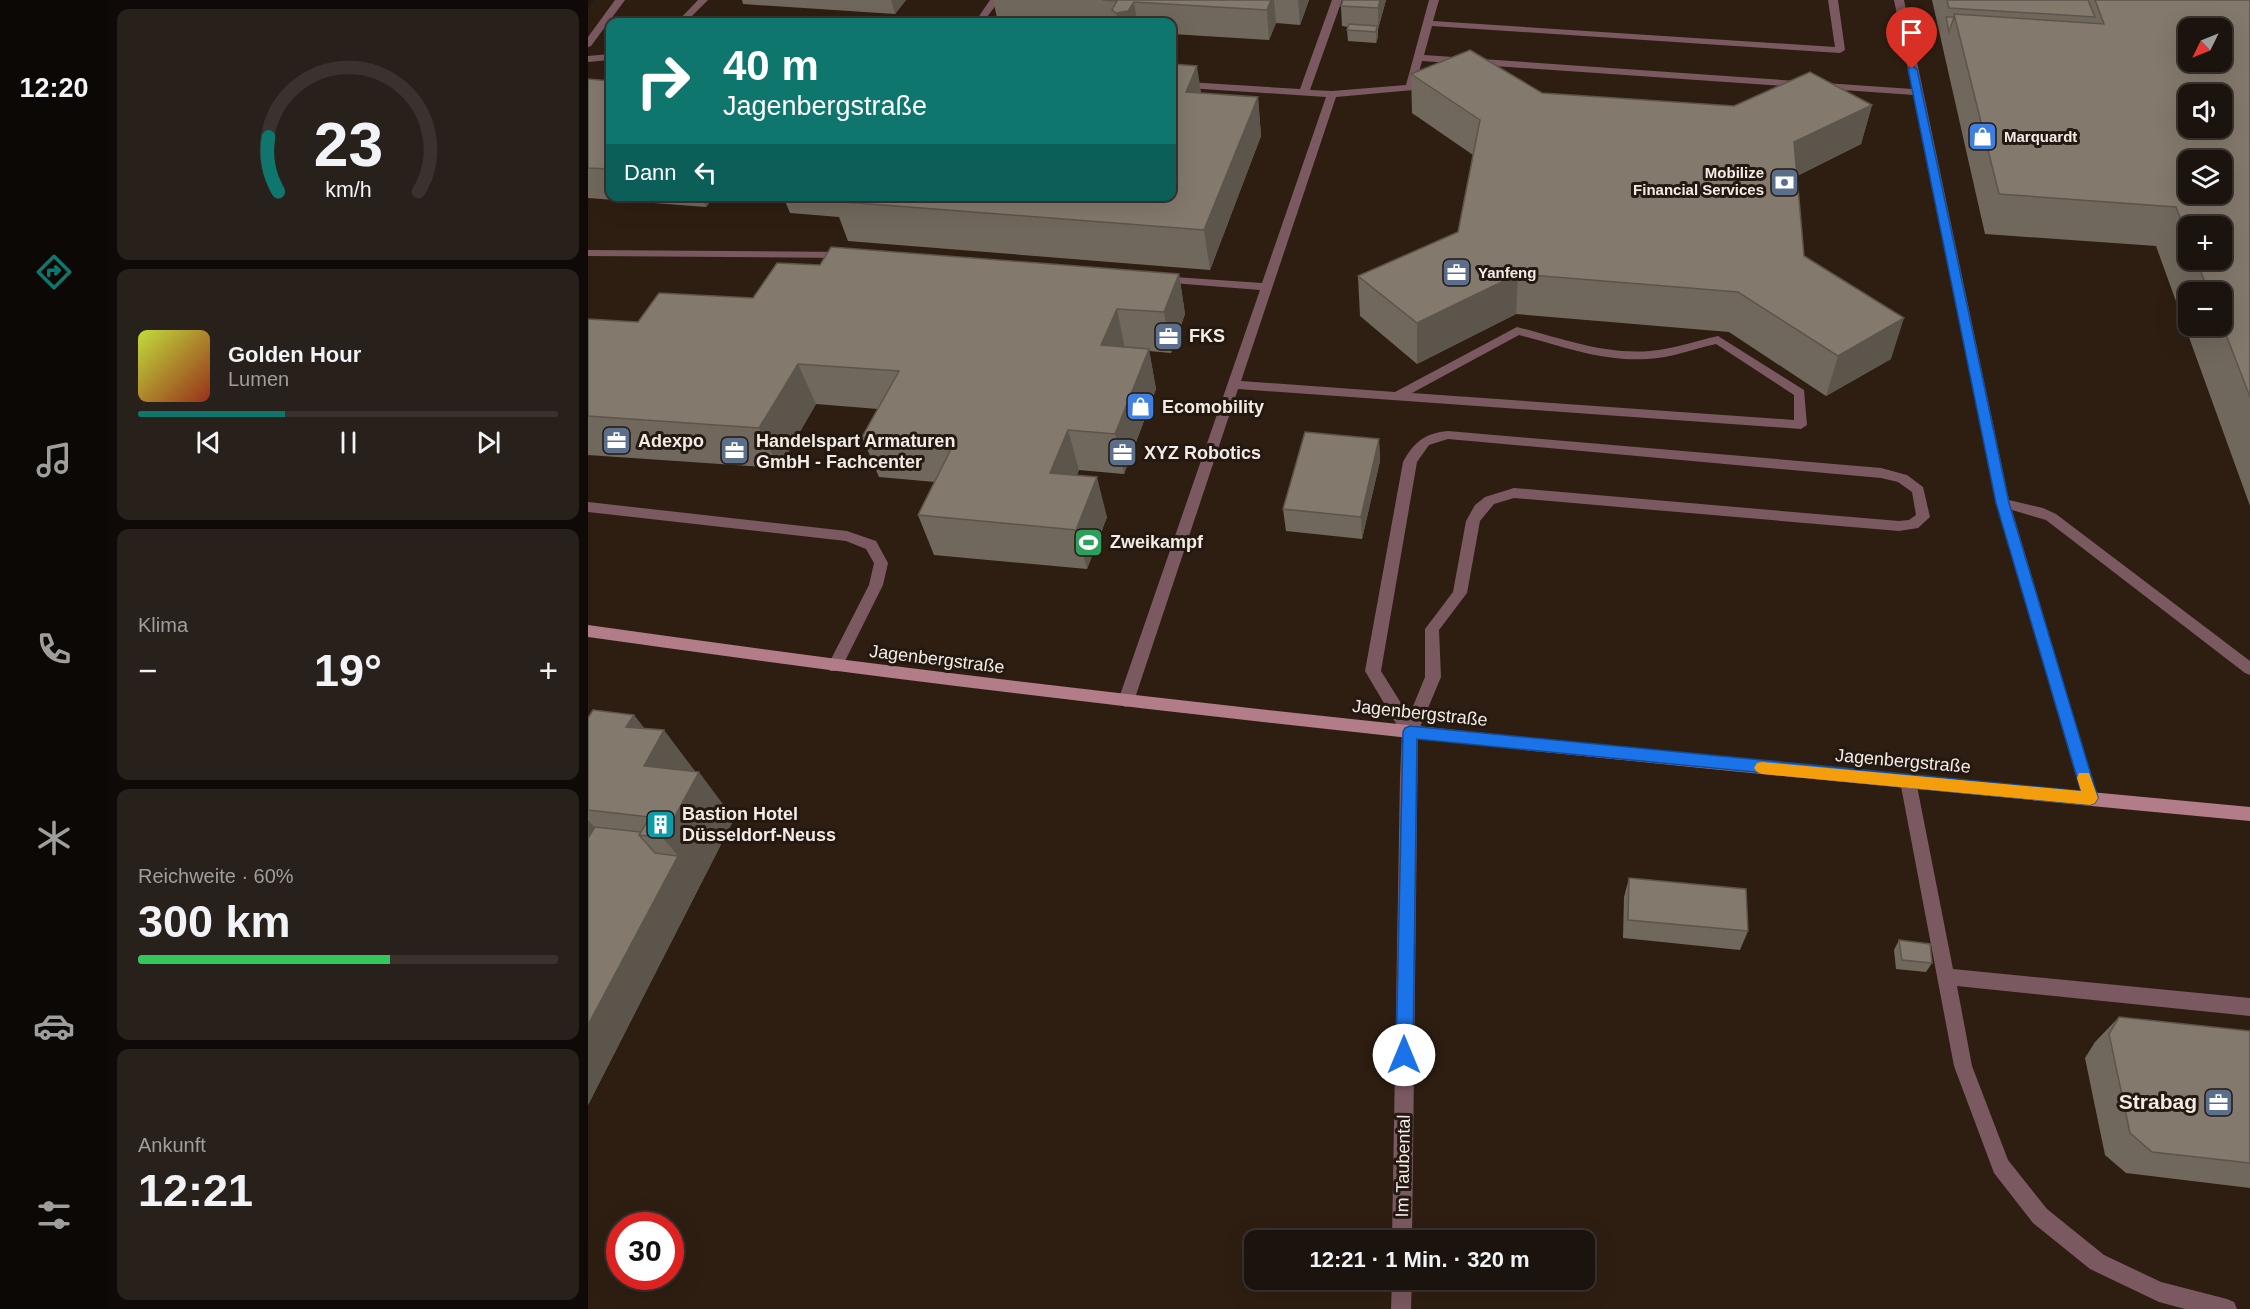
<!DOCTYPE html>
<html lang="de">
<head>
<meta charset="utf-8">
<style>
	body { margin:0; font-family:Helvetica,sans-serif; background:#28201b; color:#f1f3f6; height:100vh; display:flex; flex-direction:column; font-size:22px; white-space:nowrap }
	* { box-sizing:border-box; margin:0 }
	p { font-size:20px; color:#a09e9d }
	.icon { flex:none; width:33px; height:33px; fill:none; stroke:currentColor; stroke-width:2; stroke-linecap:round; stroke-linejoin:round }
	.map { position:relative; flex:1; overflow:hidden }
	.sheet { display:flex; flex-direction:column; gap:9px; padding:9px; background:#0f0a07; width:480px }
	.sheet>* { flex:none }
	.top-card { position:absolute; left:18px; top:18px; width:570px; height:183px; border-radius:12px; box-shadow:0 6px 24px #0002,0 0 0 2px #39322e; background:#0f766e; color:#fff; overflow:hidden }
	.needle { width:39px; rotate:227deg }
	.fabs { position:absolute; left:1590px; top:18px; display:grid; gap:12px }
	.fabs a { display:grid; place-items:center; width:54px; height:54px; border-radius:12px; background:#1b130d; box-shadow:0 6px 24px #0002,0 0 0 2px #39322e; font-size:30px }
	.speed { position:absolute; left:18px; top:1212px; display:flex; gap:12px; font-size:30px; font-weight:700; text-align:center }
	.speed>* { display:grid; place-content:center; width:78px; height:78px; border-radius:50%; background:#1b130d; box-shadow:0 6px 24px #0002,0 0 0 2px #39322e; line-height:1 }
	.speed .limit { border:9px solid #d22; background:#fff; color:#111 }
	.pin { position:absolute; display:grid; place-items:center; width:51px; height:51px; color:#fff; margin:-62px -26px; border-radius:50% 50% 50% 0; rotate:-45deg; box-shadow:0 0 6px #0007 }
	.pin .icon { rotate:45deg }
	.me { position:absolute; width:66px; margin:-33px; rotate:0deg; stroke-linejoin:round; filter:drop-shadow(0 0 4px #0008) }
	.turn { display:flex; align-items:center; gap:21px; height:126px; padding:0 18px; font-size:27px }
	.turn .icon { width:78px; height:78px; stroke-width:2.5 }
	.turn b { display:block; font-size:42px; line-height:51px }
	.then { display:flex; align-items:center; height:57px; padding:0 18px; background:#0003; gap:12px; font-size:22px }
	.big { font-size:45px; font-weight:700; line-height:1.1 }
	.sheet .card { flex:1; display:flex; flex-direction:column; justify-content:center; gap:9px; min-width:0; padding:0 21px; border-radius:12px; background:#28201b }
	.sheet .dial { align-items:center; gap:0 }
	.dial svg { height:156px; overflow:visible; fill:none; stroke:#39322e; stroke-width:7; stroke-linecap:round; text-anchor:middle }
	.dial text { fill:#f1f3f6; stroke:none }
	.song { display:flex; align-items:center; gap:18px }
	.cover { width:72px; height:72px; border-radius:9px; background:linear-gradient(135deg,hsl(70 70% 55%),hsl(10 70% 35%)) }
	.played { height:6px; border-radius:3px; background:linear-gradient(90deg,#0f766e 35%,#39322e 35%) }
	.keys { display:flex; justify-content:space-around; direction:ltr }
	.heat { display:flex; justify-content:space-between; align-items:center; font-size:33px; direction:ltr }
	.charge { height:9px; border-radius:4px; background:linear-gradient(90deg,#34c759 60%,#39322e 0) }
	.trip { position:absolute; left:656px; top:1230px; width:351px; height:60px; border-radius:12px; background:#1b130d; box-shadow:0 6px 24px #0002,0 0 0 2px #39322e; font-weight:700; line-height:60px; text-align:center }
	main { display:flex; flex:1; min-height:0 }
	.tabs { display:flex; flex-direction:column; width:108px; justify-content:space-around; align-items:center; background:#0b0805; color:#a09e9d }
	.tabs .icon { width:42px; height:42px }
	.tabs .selected { color:#0f766e }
	.tabs b { font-size:27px; color:#f1f3f6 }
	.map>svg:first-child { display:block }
</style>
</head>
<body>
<main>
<nav class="tabs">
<b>12:20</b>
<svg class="icon selected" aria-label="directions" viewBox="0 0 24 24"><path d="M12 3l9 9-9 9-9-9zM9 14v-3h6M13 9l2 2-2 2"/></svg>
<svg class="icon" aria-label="music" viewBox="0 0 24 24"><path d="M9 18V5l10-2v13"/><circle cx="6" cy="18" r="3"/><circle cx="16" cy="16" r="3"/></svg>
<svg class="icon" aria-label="phone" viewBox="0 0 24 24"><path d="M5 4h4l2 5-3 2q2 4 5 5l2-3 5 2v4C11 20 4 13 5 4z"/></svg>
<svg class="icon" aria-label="climate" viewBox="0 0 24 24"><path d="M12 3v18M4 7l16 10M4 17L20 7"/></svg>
<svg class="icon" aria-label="car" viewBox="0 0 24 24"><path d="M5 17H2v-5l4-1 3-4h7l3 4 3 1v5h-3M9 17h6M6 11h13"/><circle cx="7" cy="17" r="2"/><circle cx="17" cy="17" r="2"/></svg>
<svg class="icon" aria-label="filters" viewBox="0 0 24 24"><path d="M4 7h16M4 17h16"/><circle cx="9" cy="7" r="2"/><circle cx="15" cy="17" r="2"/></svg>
</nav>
<section class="sheet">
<div class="card dial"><svg viewBox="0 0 100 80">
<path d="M14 69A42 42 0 1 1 86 69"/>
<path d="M14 69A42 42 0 0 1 9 41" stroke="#0f766e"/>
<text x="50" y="56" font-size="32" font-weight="700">23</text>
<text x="50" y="72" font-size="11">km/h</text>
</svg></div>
<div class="card">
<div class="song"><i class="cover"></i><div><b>Golden Hour</b><p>Lumen</p></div></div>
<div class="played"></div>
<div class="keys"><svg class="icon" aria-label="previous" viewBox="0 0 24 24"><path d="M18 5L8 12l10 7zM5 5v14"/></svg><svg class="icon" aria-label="pause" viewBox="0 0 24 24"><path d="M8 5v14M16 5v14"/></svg><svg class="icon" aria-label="next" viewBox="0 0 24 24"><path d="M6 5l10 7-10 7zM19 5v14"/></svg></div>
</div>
<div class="card"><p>Klima</p>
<div class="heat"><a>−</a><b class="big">19°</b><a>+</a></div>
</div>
<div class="card"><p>Reichweite · 60%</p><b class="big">300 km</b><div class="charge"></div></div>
<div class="card"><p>Ankunft</p><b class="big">12:21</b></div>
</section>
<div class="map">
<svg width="1662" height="1309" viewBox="0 0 1662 1309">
	<rect width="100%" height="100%" fill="#241911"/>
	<path fill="#2e1e12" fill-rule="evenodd" d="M 6,0 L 1662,0 L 1662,1309 L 0,1309 L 0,8 ZM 22,22 L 584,22 L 584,196 L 22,196 ZM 1600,28 L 1634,28 L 1634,62 L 1600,62 ZM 1600,94 L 1634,94 L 1634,128 L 1600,128 ZM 1600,160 L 1634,160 L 1634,194 L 1600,194 ZM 1600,226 L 1634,226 L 1634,260 L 1600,260 ZM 1600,292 L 1634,292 L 1634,326 L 1600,326 ZM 32,1226 L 82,1226 L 82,1276 L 32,1276 ZM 666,1240 L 996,1240 L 996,1280 L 666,1280 Z"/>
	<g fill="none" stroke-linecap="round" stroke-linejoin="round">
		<path fill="#7b5961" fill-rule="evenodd" d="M 27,0 L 37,0 L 3,46 L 0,47 L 0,37 Z
			M 110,0 L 120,0 L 98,22 L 89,22 Z
			M 402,0 L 412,0 L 395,22 L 387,22 Z
			M 744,0 L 754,0 L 722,90 L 744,91 L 818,85 L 841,0 L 851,0 L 845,21 L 1247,47 L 1240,0 L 1250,0 L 1257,50 L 1252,53 L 844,26 L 836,55 L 1324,89 L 1306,0 L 1316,0 L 1421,500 L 1455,508 L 1468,514 L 1662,661 L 1662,675 L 1657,673 L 1458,520 L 1424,510 L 1510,798 L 1508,803 L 1502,805 L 1496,803 L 1408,503 L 1326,95 L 834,61 L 826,90 L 748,97 L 653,381 L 807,392 L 929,327 C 972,338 1017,355 1062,351 C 1085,349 1107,341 1130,336 L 1216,390 L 1219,425 L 1213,429 L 650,389 L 546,701 L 543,705 L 538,707 L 533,705 L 530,701 L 672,290 L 572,282 L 566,279 L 572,276 L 674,283 L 738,97 L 584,87 L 584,81 L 712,89 ZM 931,335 C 973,346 1015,362 1059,359 C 1083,358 1105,349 1128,344 L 1206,395 L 1206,420 L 824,393 Z
			M 22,54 L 22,60 L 0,62 L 0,56 Z
			M 0,250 L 258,252 L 264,255 L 258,258 L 0,256 Z
			M 860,431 L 1293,468 L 1319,475 L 1335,487 L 1342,517 L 1330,528 L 1311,531 L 926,498 L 906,504 L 892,521 L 879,593 L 851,630 L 853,677 L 830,732 L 828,737 L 822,738 L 816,737 L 777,671 L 815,462 C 826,442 837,433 860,431 ZM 860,439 L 1293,478 L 1310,482 L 1324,492 L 1328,515 L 1321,520 L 1311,521 L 926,488 L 897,497 L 887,505 L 878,521 L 865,592 L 837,629 L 837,677 L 821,716 L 793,671 L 829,462 L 841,445 Z
			M 0,502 L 259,531 L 288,541 L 300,563 L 295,585 L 252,671 L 242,671 L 239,667 L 281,585 L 286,563 L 278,549 L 258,541 L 0,512 Z
			M 1320,774 L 1326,776 L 1328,781 L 1365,969 L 1662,998 L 1662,1016 L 1369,986 L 1384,1066 L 1420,1160 L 1459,1209 L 1516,1255 L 1573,1282 L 1639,1299 L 1646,1302 L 1649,1309 L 1597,1309 L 1571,1302 L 1502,1269 L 1445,1223 L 1406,1173 L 1366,1066 L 1312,781 L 1314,776 Z"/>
		<path fill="#7b5961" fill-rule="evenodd" d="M 822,726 L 828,727 L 830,732 L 824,1240 L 804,1240 L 812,777 L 814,732 L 816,727 Z
			M 804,1280 L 824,1280 L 823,1309 L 803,1309 Z"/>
		<path fill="#b27c88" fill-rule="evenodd" d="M 0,625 C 552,704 1107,755 1662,807 L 1662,821 C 1107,768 552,716 0,637 Z"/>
	</g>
	<path fill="#71685d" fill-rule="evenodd" d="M 154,0 L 318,0 L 307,14 L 155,4 Z
		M 405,0 L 721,0 L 712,25 L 688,23 L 681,40 L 584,34 L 584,22 L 410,22 Z
		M 755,0 L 798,0 L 790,29 L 790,37 L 788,43 L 760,41 L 759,30 L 760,27 L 754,26 L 753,6 Z
		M 1344,0 L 1662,0 L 1662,506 L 1568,246 L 1397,234 ZM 1600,226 L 1634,260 L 1600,260 ZM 1600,292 L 1634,292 L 1634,326 L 1600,326 Z
		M 823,74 L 954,93 L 1146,106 L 1284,105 L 1273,144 L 1209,176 L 1216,256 L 1303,359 L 1238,396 L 1141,332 L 928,314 L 829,364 L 772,316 L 770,276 L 870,232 L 885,155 L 824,113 Z
		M 0,80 L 22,81 L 22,196 L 127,196 L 118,207 L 0,198 Z
		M 613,93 L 670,97 L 673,136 L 622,270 L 260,241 L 251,217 L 202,213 L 195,196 L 584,196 Z
		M 232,265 L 591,274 L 597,314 L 583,353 L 561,351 L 568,389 L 536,474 L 491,470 L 489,475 L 519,517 L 499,569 L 346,555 L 330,515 L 347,482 L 291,477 L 274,437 L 290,409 L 228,404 L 191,468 L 0,455 L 0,319 L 50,322 L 165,298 Z
		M 791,439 L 792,461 L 774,539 L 698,531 L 695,509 Z
		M 46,715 L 56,728 L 107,771 L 146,819 L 0,1105 L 0,718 Z
		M 1041,878 L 1160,931 L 1152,950 L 1035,938 L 1036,897 Z
		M 1311,940 L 1344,963 L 1338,972 L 1308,969 L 1306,950 Z
		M 1531,1017 L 1662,1031 L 1662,1188 L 1538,1173 L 1517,1155 L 1497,1058 L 1507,1042 Z"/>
	<path fill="#5c554c" d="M 303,0 L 318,0 L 307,14 Z
		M 683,0 L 686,0 L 688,23 L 681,40 L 679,10 Z
		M 710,0 L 721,0 L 712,25 Z
		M 792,0 L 798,0 L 790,29 L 790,8 Z
		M 546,2 L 549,22 L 530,22 L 528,13 Z
		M 789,26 L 790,37 L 788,43 L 788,32 Z
		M 609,66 L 615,105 L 598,92 Z
		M 670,97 L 673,136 L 622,270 L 616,230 Z
		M 1284,105 L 1273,144 L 1197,182 L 1206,142 Z
		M 113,196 L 127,196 L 118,207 Z
		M 591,274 L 597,314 L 583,353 L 576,312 Z
		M 930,274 L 928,314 L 829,364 L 829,323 Z
		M 529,309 L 537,349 L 513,345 Z
		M 1316,318 L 1303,359 L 1238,396 L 1250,356 Z
		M 561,349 L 568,389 L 536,474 L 527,434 Z
		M 210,364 L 228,404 L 191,468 L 171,428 Z
		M 480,430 L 491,470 L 473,513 L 462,473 Z
		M 791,439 L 792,461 L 774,539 L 773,517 Z
		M 509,477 L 519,517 L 499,569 L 488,530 Z
		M 46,715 L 68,744 L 76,730 L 110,775 L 111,772 L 146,819 L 0,1105 L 0,1025 L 90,856 L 75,838 L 56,766 L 38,727 Z
		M 0,820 L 32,855 L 0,843 Z"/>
	<path fill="#83796c" stroke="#5c554c" stroke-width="1.5" fill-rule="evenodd" d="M 514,0 L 683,0 L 679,10 L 546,2 L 540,11 L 528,13 L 524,10 L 529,1 Z
		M 755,0 L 792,0 L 790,8 L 753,6 Z
		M 1359,0 L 1500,0 L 1507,17 L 1361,8 Z
		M 1507,0 L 1662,0 L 1662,397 L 1634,324 L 1634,292 L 1621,292 L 1608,260 L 1634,260 L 1634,226 L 1600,226 L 1600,239 L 1588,207 L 1411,194 L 1366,14 L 1516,24 ZM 1600,28 L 1634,28 L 1634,62 L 1600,62 ZM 1600,94 L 1634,94 L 1634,128 L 1600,128 ZM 1600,160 L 1634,160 L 1634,194 L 1600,194 Z
		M 1358,17 L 1366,17 L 1361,32 Z
		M 761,24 L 789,26 L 788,32 L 759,30 Z
		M 882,50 L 954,93 L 1146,106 L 1222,72 L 1284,105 L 1206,142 L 1216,256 L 1316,318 L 1250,356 L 1150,292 L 930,274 L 829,323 L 770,276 L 870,232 L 892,120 L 823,74 Z
		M 584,64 L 609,66 L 598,92 L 670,97 L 616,230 L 244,201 L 248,196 L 584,196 Z
		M 0,79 L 22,81 L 22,169 L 0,168 Z
		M 243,247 L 591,274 L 576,312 L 529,309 L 513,345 L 561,349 L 527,434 L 480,430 L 462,473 L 509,477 L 488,530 L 330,515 L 365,445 L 274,437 L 311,371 L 210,364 L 171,428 L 0,416 L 0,319 L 50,322 L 71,293 L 165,298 L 189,263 L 232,265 Z
		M 717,432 L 791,439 L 773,517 L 695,509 Z
		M 5,710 L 46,715 L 38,727 L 76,730 L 56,766 L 111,772 L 75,838 L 51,835 L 62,817 L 0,810 L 0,718 Z
		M 7,827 L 53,832 L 51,835 L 67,853 L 90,856 L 0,1025 L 0,838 Z
		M 1041,878 L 1158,889 L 1160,931 L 1040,920 Z
		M 1311,940 L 1342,944 L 1344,963 L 1314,960 Z
		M 1531,1017 L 1662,1031 L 1662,1163 L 1564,1152 L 1542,1133 L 1521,1034 Z"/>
	<path fill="#1a73e8" stroke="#114b97" stroke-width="1.5" d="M 1324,66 L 1329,69 L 1421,503 L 1510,798 L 1507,803 L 1502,805 L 829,739 L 825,1055 L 822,1061 L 816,1063 L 810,1061 L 808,1055 L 815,732 L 817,728 L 822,726 L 1493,791 L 1408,503 L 1320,69 Z"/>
	<path fill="#f59e0b" d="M 1174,762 L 1493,791 L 1489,778 L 1491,773 L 1501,773 L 1510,798 L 1507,803 L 1502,805 L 1174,774 L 1169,772 L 1166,768 L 1169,763 Z"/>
	<defs>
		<symbol id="shop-square" viewBox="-11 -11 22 22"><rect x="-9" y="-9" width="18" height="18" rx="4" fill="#3f7fe0" stroke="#241911"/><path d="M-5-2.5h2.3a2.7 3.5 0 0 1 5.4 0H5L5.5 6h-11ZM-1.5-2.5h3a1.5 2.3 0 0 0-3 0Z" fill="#fff"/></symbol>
		<symbol id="bank-square" viewBox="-11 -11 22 22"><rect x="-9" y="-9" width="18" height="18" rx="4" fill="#5c6f8a" stroke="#241911"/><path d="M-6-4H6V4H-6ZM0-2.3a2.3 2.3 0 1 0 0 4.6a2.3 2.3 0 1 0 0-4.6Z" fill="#fff"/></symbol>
		<symbol id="office-square" viewBox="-11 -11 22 22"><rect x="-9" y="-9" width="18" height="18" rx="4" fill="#5c6f8a" stroke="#241911"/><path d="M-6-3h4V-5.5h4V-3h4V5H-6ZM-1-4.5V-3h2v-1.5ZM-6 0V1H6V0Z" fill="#fff"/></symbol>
		<symbol id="stadium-square" viewBox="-11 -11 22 22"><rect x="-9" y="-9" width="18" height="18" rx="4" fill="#2e9e5b" stroke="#241911"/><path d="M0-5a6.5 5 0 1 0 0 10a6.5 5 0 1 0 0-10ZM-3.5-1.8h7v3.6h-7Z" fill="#fff"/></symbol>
		<symbol id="building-square" viewBox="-11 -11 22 22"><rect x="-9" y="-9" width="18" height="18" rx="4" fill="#0f9aa8" stroke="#241911"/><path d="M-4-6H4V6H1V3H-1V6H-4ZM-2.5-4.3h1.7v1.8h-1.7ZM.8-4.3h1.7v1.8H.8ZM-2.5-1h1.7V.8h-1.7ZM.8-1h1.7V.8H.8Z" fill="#fff"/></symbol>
	</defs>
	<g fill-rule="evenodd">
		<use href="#shop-square" x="1378" y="120" width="33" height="33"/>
		<use href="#bank-square" x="1180" y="166" width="33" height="33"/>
		<use href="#office-square" x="852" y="256" width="33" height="33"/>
		<use href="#office-square" x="564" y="320" width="33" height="33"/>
		<use href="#shop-square" x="536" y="390" width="33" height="33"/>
		<use href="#office-square" x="12" y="424" width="33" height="33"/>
		<use href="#office-square" x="130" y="434" width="33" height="33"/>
		<use href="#office-square" x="518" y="436" width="33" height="33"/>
		<use href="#stadium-square" x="484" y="526" width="33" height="33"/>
		<use href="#building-square" x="56" y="808" width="33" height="33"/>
		<use href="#office-square" x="1614" y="1086" width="33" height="33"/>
	</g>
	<g text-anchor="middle" stroke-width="6" stroke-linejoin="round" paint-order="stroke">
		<g font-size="15" font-weight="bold" fill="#f3ebe5" stroke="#241911" text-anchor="start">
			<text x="1416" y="142">Marquardt</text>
			<text x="1176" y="178" text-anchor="end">Mobilize<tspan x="1176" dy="17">Financial Services</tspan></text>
			<text x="890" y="278">Yanfeng</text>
		</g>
		<g font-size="18" font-weight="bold" fill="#f3ebe5" stroke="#241911" text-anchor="start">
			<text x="601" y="342">FKS</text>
			<text x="574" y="413">Ecomobility</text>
			<text x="50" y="447">Adexpo</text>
			<text x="168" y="447">Handelspart Armaturen<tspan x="168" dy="21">GmbH - Fachcenter</tspan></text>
			<text x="556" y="459">XYZ Robotics</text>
			<text x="522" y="548">Zweikampf</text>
			<text x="94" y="820">Bastion Hotel<tspan x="94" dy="21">Düsseldorf-Neuss</tspan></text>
		</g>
		<g font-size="18" fill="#f3ebe5" stroke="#241911">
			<text transform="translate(349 659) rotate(7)" y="6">Jagenbergstraße</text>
			<text transform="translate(832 713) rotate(6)" y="6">Jagenbergstraße</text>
			<text transform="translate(1315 761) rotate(5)" y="6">Jagenbergstraße</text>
			<text transform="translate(815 1166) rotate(-89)" y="6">Im Taubental</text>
		</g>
		<g font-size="21" font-weight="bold" fill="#f3ebe5" stroke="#241911" text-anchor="end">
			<text x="1609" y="1109">Strabag</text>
		</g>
	</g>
</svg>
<div class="fabs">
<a><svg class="needle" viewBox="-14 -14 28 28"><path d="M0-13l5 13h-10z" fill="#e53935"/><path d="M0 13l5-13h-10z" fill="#a09e9d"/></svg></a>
<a><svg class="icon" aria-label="sound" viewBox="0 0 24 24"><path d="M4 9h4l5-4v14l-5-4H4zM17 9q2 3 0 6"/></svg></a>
<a><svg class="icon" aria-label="layers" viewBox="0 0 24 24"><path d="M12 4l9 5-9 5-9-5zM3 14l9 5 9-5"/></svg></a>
<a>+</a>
<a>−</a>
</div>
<div class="speed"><div class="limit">30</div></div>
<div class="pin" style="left:1324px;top:69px;background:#d93025"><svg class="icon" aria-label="arrive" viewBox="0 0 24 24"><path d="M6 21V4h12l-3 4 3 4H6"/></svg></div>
<svg class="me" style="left:816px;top:1055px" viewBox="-20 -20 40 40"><circle r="19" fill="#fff"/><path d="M0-13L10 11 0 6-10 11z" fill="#1a73e8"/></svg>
<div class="trip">12:21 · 1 Min. · 320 m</div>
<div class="top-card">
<div class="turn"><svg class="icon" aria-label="right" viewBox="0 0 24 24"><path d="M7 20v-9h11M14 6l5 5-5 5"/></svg><div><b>40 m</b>Jagenbergstraße</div></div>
<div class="then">Dann<svg class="icon" aria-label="left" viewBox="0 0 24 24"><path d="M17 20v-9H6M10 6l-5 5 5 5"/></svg></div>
</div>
</div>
</main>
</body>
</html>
